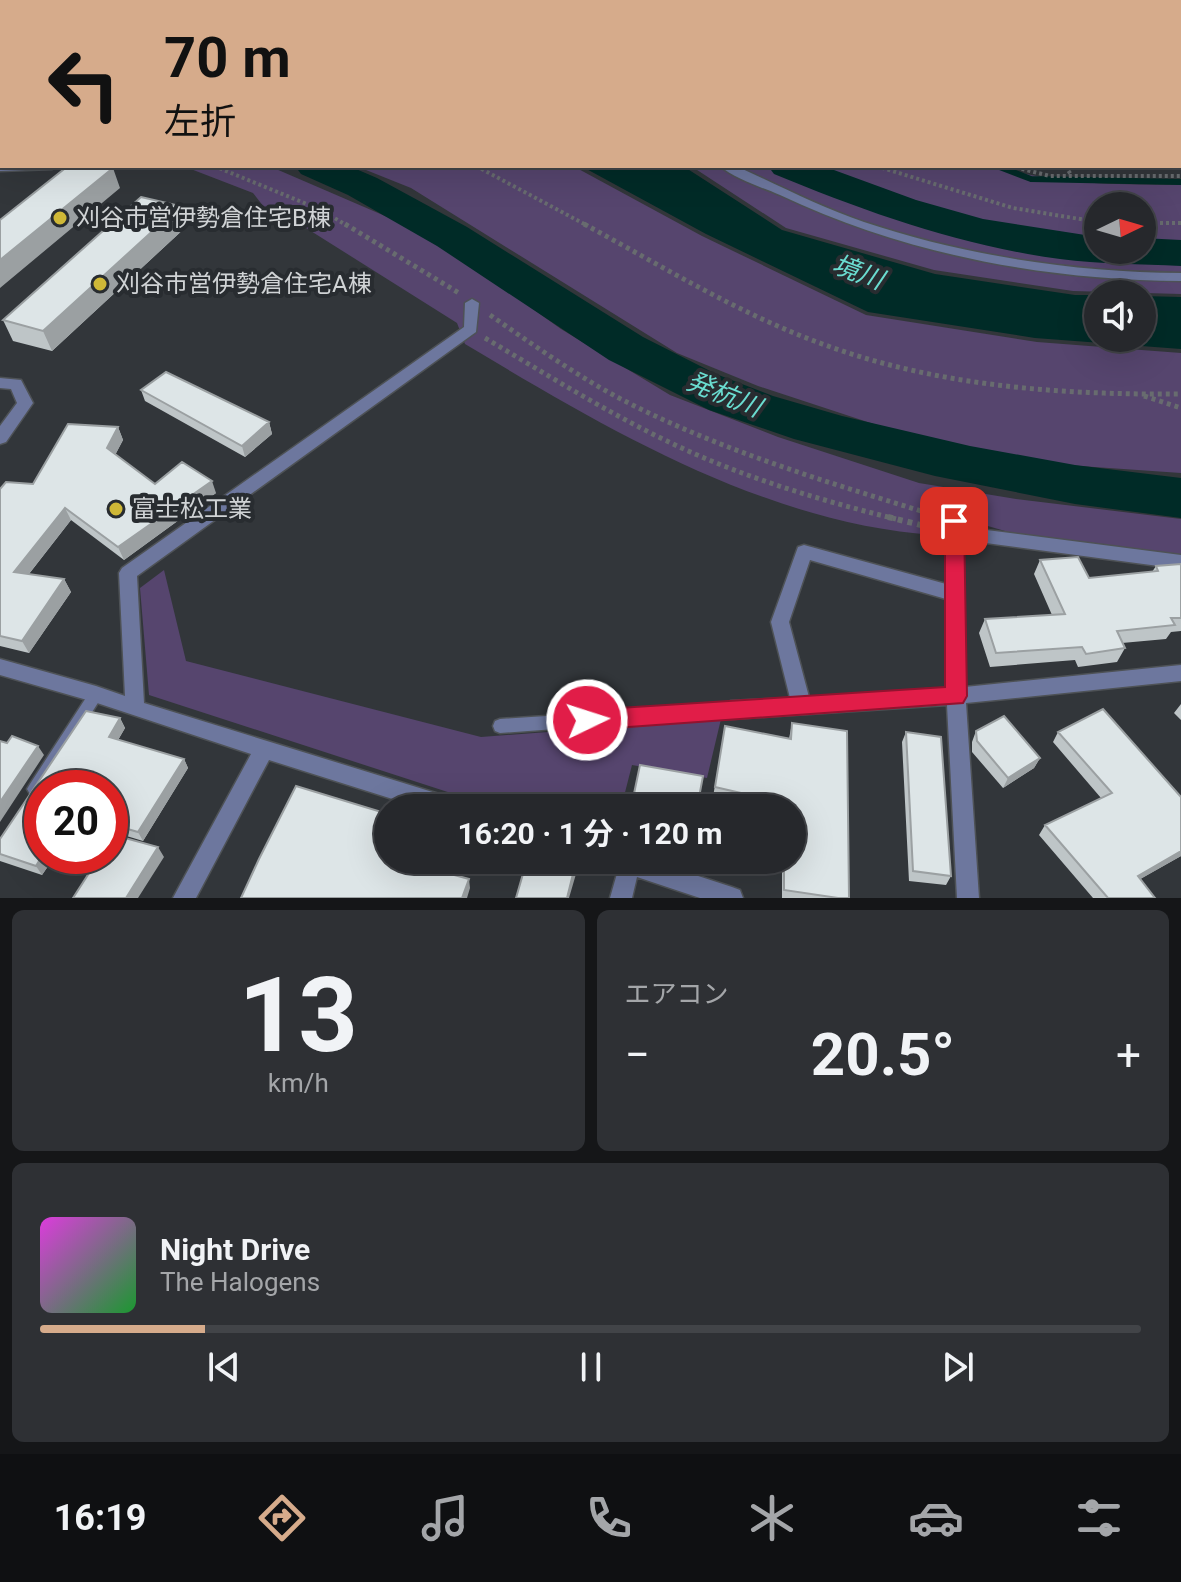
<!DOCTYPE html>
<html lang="ja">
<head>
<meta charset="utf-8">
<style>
	body { margin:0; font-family:Roboto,"Noto Sans JP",sans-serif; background:#2e3034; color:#f1f3f6; height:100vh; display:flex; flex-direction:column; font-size:30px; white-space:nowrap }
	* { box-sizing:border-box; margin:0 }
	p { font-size:26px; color:#a4a6a9 }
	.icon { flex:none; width:44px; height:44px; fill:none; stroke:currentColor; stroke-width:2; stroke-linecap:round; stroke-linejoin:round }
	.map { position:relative; height:898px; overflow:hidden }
	.drawer { display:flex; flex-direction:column; gap:12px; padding:12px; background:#151618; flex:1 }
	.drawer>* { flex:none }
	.guide { position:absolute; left:0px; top:0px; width:1182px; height:168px; box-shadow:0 8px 32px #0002,0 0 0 2px #424448; background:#d6ab8b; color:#111; overflow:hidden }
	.needle { width:52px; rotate:85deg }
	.buttons { position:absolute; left:1084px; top:192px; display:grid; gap:16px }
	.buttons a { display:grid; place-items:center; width:72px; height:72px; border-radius:50%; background:#26282c; box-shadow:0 8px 32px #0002,0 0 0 2px #424448; font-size:40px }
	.speed { position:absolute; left:24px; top:770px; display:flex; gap:16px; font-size:40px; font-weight:700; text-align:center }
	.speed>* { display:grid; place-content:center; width:104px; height:104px; border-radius:50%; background:#26282c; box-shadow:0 8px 32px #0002,0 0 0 2px #424448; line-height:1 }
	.speed .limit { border:12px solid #d22; background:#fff; color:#111 }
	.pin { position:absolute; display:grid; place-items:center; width:68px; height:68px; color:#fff; margin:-34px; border-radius:16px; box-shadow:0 4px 12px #0006 }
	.me { position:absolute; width:88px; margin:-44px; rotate:86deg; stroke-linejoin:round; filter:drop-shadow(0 0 6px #0008) }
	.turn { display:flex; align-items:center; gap:28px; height:168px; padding:0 32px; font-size:36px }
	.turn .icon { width:104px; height:104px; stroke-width:2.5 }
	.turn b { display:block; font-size:56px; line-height:68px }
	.big { font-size:60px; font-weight:700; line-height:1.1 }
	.drawer .card { flex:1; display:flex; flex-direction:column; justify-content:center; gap:12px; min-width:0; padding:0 28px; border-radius:12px; background:#2e3034 }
	.drawer .dial { align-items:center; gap:0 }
	.dial b { font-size:104px; line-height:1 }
	.song { display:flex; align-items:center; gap:24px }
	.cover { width:96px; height:96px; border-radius:12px; background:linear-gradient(135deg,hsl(300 70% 55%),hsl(130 70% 35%)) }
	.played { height:8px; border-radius:4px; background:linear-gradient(90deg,#d6ab8b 15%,#424448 15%) }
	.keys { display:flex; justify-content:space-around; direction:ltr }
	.heat { display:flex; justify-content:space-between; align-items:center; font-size:44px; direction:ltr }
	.drawer .tiles { flex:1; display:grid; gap:12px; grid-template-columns:1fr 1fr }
	.card:last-child { grid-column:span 2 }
	.trip { position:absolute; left:374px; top:794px; width:432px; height:80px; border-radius:40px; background:#26282c; box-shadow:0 8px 32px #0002,0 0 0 2px #424448; font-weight:700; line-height:80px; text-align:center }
	.tab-bar { display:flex; height:128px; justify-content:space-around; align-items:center; background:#0f1012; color:#a4a6a9 }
	.tab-bar .icon { width:56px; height:56px }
	.tab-bar .current { color:#d6ab8b }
	.tab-bar b { font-size:36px; color:#f1f3f6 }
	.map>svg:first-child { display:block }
</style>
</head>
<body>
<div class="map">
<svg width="1181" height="898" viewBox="0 0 1181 898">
	<rect width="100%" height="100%" fill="#32363a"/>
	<path fill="#56456e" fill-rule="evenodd" d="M 183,166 L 269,166 L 392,219 L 463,259 L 561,329 L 670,395 L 778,437 L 919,483 L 1016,499 L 1181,519 L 1181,555 L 1019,535 L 936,511 L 935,535 C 767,524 607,429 465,344 L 457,323 L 287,216 L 278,225 L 253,193 Z
		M 356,166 L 573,166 L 702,236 L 866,315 L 1037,342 L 1181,353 L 1181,473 L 1051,464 L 901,433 L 758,386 L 677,353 L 411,188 Z
		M 691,166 L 997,166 C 1058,186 1118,184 1181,185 L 1181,294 L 1073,291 L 934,270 L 786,228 ZM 1098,206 L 1142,206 L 1142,250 L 1098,250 Z
		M 164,570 L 186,661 L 481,737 L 721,719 L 707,778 L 632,765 L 621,808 L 497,808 L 149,695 L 140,588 Z"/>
	<path fill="#002b27" d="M 581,166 L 683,166 L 782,230 L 935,274 L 1075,295 L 1098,295 L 1098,338 L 1142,338 L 1142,296 L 1181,297 L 1181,349 L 1035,338 L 868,312 L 706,234 Z"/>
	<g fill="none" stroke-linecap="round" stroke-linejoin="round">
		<path stroke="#002b27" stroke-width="6" d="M 642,0 L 645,2
			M 997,166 L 1031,179 L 1181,182"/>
		<path fill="#002b27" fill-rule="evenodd" d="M 436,0 L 471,0 L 472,2 L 437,2 Z
			M 0,49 L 2,50 L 2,72 L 0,71 Z
			M 295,166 L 349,166 L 377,178 L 467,227 L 643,337 L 716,374 L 773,396 L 842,416 L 970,446 L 1075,465 L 1181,478 L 1181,518 L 1075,504 L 935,476 L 794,439 L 709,410 L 609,360 L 437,246 L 348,195 L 301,174 Z
			M 768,166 L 823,166 L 916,200 L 983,219 L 1098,237 L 1098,250 L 1142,250 L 1142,238 L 1181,240 L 1181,266 C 1140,264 1100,264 1060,259 C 961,246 866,212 774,174 Z"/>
		<defs>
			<path id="lane" d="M 0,165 L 2,166 L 57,166 L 52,169 L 0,171 Z
				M 96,688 L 101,690 L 103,694 L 101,698 L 44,788 L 42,788 L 40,794 L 35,796 L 30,794 L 27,789 L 30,784 L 91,690 Z
				M 731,704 L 736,705 L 738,710 L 736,715 L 731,716 L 500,733 L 495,731 L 493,726 L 495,721 L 500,719 Z"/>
			<path id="street" d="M 411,0 L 424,0 L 425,2 L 412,2 Z
				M 601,0 L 615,0 L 616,2 L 602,2 Z
				M 949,0 L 959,0 L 960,2 L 950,2 Z
				M 1180,7 L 1181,7 L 1181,13 L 1180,13 Z
				M 720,166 L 736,166 C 778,185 820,207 864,222 C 966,256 1074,272 1181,273 L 1181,281 C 1043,280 905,254 780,195 C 761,187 735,179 720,166 Z
				M 472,299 L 479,303 L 476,332 L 137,576 L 144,703 L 452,798 L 459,801 L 462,808 L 421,808 L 269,760 L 196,898 L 173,898 L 251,754 L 94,702 L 0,675 L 0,659 L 96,686 L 125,696 L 119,573 L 122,568 L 464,327 L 465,303 Z
				M 0,378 L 21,380 L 33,403 L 6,442 L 0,444 L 0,426 L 17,403 L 11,389 L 0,388 Z
				M 954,515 L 960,516 L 963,527 L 1181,555 L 1181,569 L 963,540 L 965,687 L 1181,665 L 1181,681 L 966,703 L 979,898 L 957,898 L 947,705 L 731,719 L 724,716 L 721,710 L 724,704 L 731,701 L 790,698 L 771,622 L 798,547 L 804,545 L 946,584 L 946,521 L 948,516 ZM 810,560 L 946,599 L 946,688 L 809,697 L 789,622 Z
				M 607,860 L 649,860 L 732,887 L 740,890 L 743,898 L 700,898 L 637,877 L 632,898 L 610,898 L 618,870 L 610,867 Z"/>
		</defs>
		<use href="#lane" stroke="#4e5256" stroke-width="3"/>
		<use href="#street" stroke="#4e5256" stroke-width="3"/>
		<path stroke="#686c6f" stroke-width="4" stroke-dasharray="3 3" stroke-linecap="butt" d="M 165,0 L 170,2
			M 560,0 L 563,2
			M 214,166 L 319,209 L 348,226
			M 476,166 L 588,226
			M 876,166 L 1013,208 L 1098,222
			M 1010,166 L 1050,176 L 1181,176
			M 1065,166 L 1072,176
			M 1142,223 L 1181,223"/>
		<path stroke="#686c6f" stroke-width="5" stroke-dasharray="4 4" stroke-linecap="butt" d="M 345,224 L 459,293
			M 584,224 C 660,265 736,312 817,342 C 933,386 1058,395 1181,394
			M 490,315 C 532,344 574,374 619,398 C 718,450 827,482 934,515
			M 485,338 C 546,374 606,412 671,443 C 742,477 819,500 896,519
			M 1144,396 L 1181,408"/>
		<path stroke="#686c6f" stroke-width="6" stroke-dasharray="5 5" stroke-linecap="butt" d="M 888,517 L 933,528"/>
		<use href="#lane" fill="#6d779e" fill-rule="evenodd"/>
		<use href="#street" fill="#6d779e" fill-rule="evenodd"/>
	</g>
	<path fill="#bec5c7" d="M 187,226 L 52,351 L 13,341 L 3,320 Z
		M 141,390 L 269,422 L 272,434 L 245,457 L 145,401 Z
		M 118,427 L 123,440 L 115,455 L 155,484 L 216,493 L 124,560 L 71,520 L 29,574 L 64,579 L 71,592 L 29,653 L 0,646 L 0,489 L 33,484 Z
		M 1040,560 L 1089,578 L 1152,572 L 1156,566 L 1181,564 L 1181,631 L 1171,632 L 1166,639 L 1122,643 L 1125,648 L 1117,662 L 1078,667 L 1075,660 L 990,667 L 979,633 L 985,619 L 1052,615 L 1034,574 Z
		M 1181,704 L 1181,720 L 1174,713 Z
		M 86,711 L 120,718 L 125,728 L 118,740 L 184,759 L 188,768 L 143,841 L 110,831 L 110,788 L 42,788 L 42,856 L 55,856 L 42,875 L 0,861 L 0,839 Z
		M 792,723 L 849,898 L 782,898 L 782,860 L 792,860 L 792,808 L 761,808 L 713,797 L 725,726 L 789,739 Z
		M 976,731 L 1040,758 L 1034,768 L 1003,788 L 972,752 L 972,742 Z
		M 906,732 L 951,876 L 946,885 L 909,881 L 902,742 Z
		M 1058,732 L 1181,797 L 1181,856 L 1140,879 L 1155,898 L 1093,898 L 1039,835 L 1045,825 L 1101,798 L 1053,742 Z"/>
	<path fill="#9ba0a2" d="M 113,168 L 120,188 L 0,288 L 0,260 Z
		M 180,206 L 187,226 L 52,351 L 43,331 Z
		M 269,422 L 272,434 L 245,457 L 242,446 Z
		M 118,427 L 123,440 L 112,461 L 107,448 Z
		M 212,481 L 216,493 L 124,560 L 118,547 Z
		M 65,508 L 71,520 L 21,584 L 14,572 Z
		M 64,579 L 71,592 L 29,653 L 22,641 Z
		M 120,718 L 125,728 L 114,747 L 109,737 Z
		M 38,746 L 44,755 L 0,822 L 0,802 Z
		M 1040,758 L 1034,768 L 1003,788 L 1008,778 Z
		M 184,759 L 188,768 L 143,841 L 138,832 Z
		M 158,847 L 164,857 L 138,898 L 126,898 Z
		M 1181,851 L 1181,856 L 1130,885 L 1138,876 Z
		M 42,856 L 55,856 L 42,875 L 36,866 Z
		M 575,866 L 576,874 L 569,898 L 567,898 Z
		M 469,879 L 470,888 L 467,898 L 462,898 Z"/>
	<path fill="#dde5e7" stroke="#9ba0a2" stroke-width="2" d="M 8,0 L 68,0 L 72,2 L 2,2 Z
		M 68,166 L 104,166 L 113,168 L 0,260 L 0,220 Z
		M 141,197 L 180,206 L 43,331 L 3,320 Z
		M 166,372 L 269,422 L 242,446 L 141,390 Z
		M 68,424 L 118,427 L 107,448 L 155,484 L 182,462 L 212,481 L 118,547 L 65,508 L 14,572 L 64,579 L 22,641 L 0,636 L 0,489 L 6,482 L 33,484 Z
		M 1078,557 L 1089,578 L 1158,571 L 1156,566 L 1181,564 L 1181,618 L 1171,618 L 1175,625 L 1117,631 L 1125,648 L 1086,654 L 1082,647 L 996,653 L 985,619 L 1065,614 L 1040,560 Z
		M 1103,709 L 1181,797 L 1181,851 L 1138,876 L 1155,898 L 1108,898 L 1045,825 L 1112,793 L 1058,732 Z
		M 86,711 L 120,718 L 109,737 L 184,759 L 138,832 L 110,824 L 110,788 L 42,788 L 42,856 L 36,866 L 0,854 L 0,839 Z
		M 1004,716 L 1040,758 L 1008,778 L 977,741 L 976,731 Z
		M 792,723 L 847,731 L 849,898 L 838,898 L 784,890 L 784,860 L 792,860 L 792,808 L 784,808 L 784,803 L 715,787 L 725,726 L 791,739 Z
		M 906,732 L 941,737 L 951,876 L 913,871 Z
		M 12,736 L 38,746 L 0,802 L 0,741 L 7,743 Z
		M 640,765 L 703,776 L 697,808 L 631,808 Z
		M 296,786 L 388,814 L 388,860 L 399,860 L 469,879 L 462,898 L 241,898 L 259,859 Z
		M 114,835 L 158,847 L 126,898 L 73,898 L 100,856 L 110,856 L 110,841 Z
		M 527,860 L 552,860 L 575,866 L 567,898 L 516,898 Z"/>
	<path fill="#e11d48" stroke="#92132f" stroke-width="2" d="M 954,514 L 961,516 L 964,521 L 967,696 L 963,703 L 587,730 L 579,727 L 575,720 L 579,713 L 587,710 L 945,687 L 945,521 L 947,516 Z"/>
	<g fill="#cfb837" stroke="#282c30" stroke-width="3">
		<circle cx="60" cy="218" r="8"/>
		<circle cx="100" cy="284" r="8"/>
		<circle cx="116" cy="509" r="8"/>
	</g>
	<g text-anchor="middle" stroke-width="8" stroke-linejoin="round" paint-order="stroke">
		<g font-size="24" fill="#d0d3d5" stroke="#282c30" text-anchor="start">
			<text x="76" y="226">刈谷市営伊勢倉住宅B棟</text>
			<text x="116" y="292">刈谷市営伊勢倉住宅A棟</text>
			<text x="132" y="517">富士松工業</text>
		</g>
		<g font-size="26" font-style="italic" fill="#6adcd0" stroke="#282c30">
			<text transform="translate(858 272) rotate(20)" y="9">境川</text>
			<text transform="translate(724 394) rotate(22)" y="9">発杭川</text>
		</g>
	</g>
</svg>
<div class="buttons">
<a><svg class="needle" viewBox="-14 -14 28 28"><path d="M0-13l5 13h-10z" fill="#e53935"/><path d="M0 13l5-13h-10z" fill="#a4a6a9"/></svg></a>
<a><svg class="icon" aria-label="sound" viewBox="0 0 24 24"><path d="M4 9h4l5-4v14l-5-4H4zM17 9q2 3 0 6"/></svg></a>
</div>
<div class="speed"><div class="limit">20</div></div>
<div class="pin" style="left:954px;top:521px;background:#d93025"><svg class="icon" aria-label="arrive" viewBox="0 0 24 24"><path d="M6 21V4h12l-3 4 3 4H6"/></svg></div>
<svg class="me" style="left:587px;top:720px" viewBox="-20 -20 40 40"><circle r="17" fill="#e11d48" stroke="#fff" stroke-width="3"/><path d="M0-11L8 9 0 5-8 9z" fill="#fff"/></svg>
<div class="trip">16:20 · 1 分 · 120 m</div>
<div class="guide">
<div class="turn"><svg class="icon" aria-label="left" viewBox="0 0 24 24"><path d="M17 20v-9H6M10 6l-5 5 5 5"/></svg><div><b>70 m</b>左折</div></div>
</div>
</div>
<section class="drawer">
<div class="tiles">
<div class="card dial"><b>13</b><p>km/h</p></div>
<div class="card"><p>エアコン</p>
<div class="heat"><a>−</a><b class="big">20.5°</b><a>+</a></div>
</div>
<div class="card">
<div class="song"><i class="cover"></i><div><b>Night Drive</b><p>The Halogens</p></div></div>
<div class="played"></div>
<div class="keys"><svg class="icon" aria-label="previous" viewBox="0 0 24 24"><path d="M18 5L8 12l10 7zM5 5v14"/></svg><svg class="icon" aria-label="pause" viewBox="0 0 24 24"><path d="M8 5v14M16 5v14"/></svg><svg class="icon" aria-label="next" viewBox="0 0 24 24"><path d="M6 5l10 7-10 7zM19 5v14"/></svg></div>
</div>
</div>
</section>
<nav class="tab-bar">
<b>16:19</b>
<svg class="icon current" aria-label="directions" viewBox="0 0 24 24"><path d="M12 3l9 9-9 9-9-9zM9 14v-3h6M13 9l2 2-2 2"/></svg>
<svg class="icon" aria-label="music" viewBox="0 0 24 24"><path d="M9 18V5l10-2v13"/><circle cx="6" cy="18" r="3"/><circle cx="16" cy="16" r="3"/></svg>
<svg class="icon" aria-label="phone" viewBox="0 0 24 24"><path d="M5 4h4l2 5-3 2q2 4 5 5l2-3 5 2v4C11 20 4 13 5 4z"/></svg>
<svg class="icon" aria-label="climate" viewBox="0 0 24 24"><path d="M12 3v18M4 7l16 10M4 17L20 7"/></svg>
<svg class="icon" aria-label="car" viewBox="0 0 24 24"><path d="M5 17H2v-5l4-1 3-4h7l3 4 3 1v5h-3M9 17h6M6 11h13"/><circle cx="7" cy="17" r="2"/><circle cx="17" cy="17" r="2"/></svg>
<svg class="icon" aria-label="filters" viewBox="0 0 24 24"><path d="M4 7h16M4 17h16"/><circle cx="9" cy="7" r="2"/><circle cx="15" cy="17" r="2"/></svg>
</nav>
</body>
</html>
